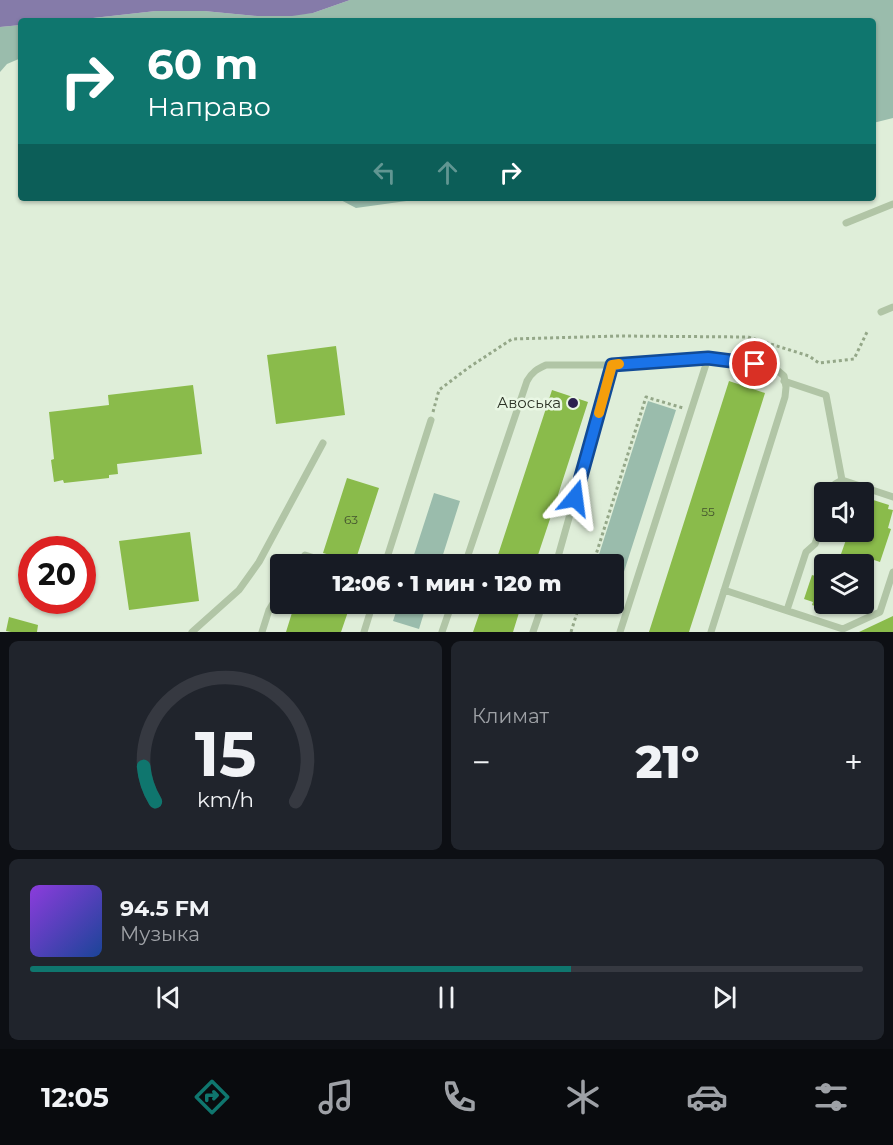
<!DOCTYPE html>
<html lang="ru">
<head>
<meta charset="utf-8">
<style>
	body { margin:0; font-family:Montserrat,sans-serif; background:#20242c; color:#f1f3f6; height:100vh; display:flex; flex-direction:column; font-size:22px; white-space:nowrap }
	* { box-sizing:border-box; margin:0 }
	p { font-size:20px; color:#9ea1a6 }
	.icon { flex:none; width:33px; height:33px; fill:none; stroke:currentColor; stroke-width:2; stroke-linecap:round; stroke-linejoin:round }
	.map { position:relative; height:632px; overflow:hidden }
	.drawer { display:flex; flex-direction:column; gap:9px; padding:9px; background:#0d0f14; flex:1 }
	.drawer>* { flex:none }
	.hud { position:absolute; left:18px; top:18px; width:858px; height:183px; border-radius:6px; box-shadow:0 2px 4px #0004; background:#0f766e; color:#fff; overflow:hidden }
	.tools { position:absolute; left:814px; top:482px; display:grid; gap:12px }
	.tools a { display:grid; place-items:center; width:60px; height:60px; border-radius:6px; background:#171b24; box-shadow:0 2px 4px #0004; font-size:30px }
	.speed { position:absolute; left:18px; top:536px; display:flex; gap:12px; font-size:30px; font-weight:700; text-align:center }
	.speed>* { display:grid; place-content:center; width:78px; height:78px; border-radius:50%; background:#171b24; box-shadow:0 2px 4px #0004; line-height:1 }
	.speed .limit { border:9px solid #d22; background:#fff; color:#111 }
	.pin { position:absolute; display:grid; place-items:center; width:51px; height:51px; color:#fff; margin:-26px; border:3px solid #fff; border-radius:50%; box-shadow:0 2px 6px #0007 }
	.me { position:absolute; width:66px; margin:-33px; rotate:16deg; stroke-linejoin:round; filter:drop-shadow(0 0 4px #0008) }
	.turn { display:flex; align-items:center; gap:21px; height:126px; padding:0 30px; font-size:27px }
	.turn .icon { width:78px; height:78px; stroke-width:2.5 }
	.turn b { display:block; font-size:42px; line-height:51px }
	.lanes { display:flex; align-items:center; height:57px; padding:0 30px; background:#0003; justify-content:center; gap:30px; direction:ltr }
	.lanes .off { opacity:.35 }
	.big { font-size:45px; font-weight:800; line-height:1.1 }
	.drawer .tile { flex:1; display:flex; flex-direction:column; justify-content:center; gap:9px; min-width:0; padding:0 21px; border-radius:9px; background:#20242c }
	.drawer .dial { align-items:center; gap:0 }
	.dial svg { height:156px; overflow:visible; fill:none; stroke:#363941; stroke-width:7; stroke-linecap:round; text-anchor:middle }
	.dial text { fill:#f1f3f6; stroke:none }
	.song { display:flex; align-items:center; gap:18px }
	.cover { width:72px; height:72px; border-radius:9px; background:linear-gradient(135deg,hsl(270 70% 55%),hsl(220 70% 35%)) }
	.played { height:6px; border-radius:3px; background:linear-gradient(90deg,#0f766e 65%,#363941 65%) }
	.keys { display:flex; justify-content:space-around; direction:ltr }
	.heat { display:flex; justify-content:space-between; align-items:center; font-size:33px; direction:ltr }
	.drawer .tiles { flex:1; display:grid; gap:9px; grid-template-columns:1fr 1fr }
	.tile:last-child { grid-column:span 2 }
	.trip { position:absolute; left:270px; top:554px; width:354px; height:60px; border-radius:6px; background:#171b24; box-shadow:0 2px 4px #0004; font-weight:800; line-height:60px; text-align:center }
	.menu { display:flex; height:96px; justify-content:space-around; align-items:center; background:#090b0e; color:#9ea1a6 }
	.menu .icon { width:42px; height:42px }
	.menu .on { color:#0f766e }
	.menu b { font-size:27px; color:#f1f3f6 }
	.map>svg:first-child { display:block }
</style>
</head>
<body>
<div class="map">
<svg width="893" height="632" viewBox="0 0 893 632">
	<rect width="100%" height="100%" fill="#dfeed9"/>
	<path fill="#9abcac" d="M 350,0 L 893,0 L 893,118 L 873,123 L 873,21 L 66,21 L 156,11 L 204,11 L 257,16 L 313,13 Z
		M 21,25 L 21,58 L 7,64 L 0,72 L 0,27 Z
		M 337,198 L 428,198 L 356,208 Z
		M 648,401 L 676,410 L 621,581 L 614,578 L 614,564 L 596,564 Z
		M 434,493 L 460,501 L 440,564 L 411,564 Z
		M 399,603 L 427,603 L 419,629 L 393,621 Z"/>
	<path fill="#857ba9" d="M 0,0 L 350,0 L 313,13 L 292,16 L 257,16 L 204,11 L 156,11 L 66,21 L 21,21 L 21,25 L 0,27 Z"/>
	<path fill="#8abb4b" d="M 336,346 L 345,415 L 276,424 L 267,355 Z
		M 729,381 L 765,393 L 699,601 L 689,632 L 649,632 Z
		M 193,385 L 202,454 L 117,464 L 118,474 L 109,475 L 109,478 L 64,483 L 63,480 L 54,482 L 51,460 L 54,459 L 49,412 L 109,405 L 108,395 Z
		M 552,390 L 588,402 L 556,501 L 535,564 L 495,564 Z
		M 347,478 L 379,488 L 355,562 L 323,553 Z
		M 864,496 L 868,497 L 867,498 L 889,505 L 888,509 L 893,510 L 888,528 L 891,529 L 880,562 L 874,560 L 869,578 L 864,576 L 864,564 L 841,564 L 844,555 L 841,554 L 847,537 L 844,536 L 845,531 L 864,531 Z
		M 190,532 L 199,601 L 129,610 L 119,541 Z
		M 825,561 L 825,603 L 856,603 L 853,611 L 840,606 L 839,610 L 828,607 L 827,610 L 812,605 L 813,602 L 804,599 L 812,575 L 819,577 Z
		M 295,603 L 351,603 L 341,632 L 286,632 Z
		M 483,603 L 522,603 L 513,632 L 473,632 Z
		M 893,616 L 893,632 L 859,632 Z
		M 9,617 L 38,625 L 37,632 L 11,632 L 6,631 Z"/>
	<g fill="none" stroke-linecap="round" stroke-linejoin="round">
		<path stroke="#94a788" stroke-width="3" stroke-dasharray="3 3" stroke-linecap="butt" d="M 433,412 L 439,390 L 468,368 L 512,339 L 618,336 L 748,337 L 809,356 L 819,363 L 854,359 L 868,330
			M 593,564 L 646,397 L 683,408
			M 614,591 L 621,594
			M 571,632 L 580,603"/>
		<path stroke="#b1c5a6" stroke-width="7" d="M 846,223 L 893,204
			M 881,312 L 893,307
			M 784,381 L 826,395 L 842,480 L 893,497
			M 832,492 L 835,484 L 842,480
			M 299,564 L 305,555 L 334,564
			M 385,564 L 431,420
			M 465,564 L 527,381 C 532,372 537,369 546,365 L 612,365 L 708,358 L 755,364 L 777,370 L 784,376 L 786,387 L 785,397 L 711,632
			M 556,564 L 612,365
			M 724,590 L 843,629 L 880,612 L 893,572
			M 787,610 L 806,552 L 815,544 L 825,515
			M 192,632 L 239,590 L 259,562 L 323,443
			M 262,632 L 269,610 L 280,592
			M 364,632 L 373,603
			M 442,632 L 452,603
			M 533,632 L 543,603
			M 620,632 L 708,358"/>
	</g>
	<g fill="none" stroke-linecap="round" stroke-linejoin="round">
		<defs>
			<path id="route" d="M 575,498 L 612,365 L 708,358 L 755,364"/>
		</defs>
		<use href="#route" stroke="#114b97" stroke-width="15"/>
		<use href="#route" stroke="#1a73e8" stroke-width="10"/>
		<path stroke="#f59e0b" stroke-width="10" d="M 599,413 L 612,365 L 619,364"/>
	</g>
	<circle fill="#2c204f" stroke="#e9f7e4" stroke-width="2" cx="573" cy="403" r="6"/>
	<g text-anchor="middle" stroke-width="5" stroke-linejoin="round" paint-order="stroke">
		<g font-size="12" fill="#44542f">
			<text x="708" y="516">55</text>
			<text x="351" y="524">63</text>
		</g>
		<g font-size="15" fill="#2c3226" stroke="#e9f7e4" text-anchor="end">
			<text x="561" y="408">Авоська</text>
		</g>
	</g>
</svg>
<div class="tools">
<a><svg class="icon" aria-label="sound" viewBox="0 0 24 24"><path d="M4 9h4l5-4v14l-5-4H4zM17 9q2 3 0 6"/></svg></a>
<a><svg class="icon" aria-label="layers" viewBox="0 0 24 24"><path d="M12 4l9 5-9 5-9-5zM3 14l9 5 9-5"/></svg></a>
</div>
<div class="speed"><div class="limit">20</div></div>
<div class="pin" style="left:755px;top:364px;background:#d93025"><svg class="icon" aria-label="arrive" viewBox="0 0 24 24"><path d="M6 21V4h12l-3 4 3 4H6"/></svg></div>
<svg class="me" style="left:575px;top:498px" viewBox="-20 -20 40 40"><path d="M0-17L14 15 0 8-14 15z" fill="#1a73e8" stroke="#fff" stroke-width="4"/></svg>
<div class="trip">12:06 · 1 мин · 120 m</div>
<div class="hud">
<div class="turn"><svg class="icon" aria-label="right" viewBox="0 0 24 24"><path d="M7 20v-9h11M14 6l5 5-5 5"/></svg><div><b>60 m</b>Направо</div></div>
<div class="lanes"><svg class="icon off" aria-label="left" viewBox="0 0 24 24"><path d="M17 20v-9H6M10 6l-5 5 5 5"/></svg><svg class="icon off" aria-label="ahead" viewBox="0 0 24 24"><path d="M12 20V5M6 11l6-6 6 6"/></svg><svg class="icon" aria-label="right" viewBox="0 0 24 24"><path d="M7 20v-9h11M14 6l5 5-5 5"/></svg></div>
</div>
</div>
<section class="drawer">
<div class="tiles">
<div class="tile dial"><svg viewBox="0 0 100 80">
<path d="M14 69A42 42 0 1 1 86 69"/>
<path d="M14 69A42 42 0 0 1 8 51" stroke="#0f766e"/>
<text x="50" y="56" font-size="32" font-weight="700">15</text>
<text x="50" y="72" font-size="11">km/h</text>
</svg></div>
<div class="tile"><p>Климат</p>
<div class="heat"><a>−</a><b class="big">21°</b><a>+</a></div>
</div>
<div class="tile">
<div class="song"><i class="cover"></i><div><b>94.5 FM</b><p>Музыка</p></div></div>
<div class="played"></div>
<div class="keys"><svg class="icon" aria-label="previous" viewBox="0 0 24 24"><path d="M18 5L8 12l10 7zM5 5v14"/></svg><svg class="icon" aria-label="pause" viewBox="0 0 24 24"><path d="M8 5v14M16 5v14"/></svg><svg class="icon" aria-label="next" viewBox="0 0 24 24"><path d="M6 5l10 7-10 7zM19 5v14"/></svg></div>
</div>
</div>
</section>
<nav class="menu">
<b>12:05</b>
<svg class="icon on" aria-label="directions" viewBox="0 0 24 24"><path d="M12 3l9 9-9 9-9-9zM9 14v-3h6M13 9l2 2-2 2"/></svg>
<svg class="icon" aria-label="music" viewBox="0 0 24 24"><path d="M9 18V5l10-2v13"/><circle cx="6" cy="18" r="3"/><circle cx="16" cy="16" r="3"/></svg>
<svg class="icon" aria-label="phone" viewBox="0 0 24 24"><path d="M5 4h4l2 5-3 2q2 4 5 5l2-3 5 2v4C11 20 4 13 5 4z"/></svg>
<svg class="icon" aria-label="climate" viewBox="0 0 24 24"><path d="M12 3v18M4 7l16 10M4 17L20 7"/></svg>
<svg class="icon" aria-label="car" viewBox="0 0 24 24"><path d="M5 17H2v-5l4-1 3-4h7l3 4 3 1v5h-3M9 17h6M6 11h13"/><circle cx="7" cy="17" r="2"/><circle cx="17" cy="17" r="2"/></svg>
<svg class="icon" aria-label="filters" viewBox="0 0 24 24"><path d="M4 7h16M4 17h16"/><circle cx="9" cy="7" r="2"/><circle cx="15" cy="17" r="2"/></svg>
</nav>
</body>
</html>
